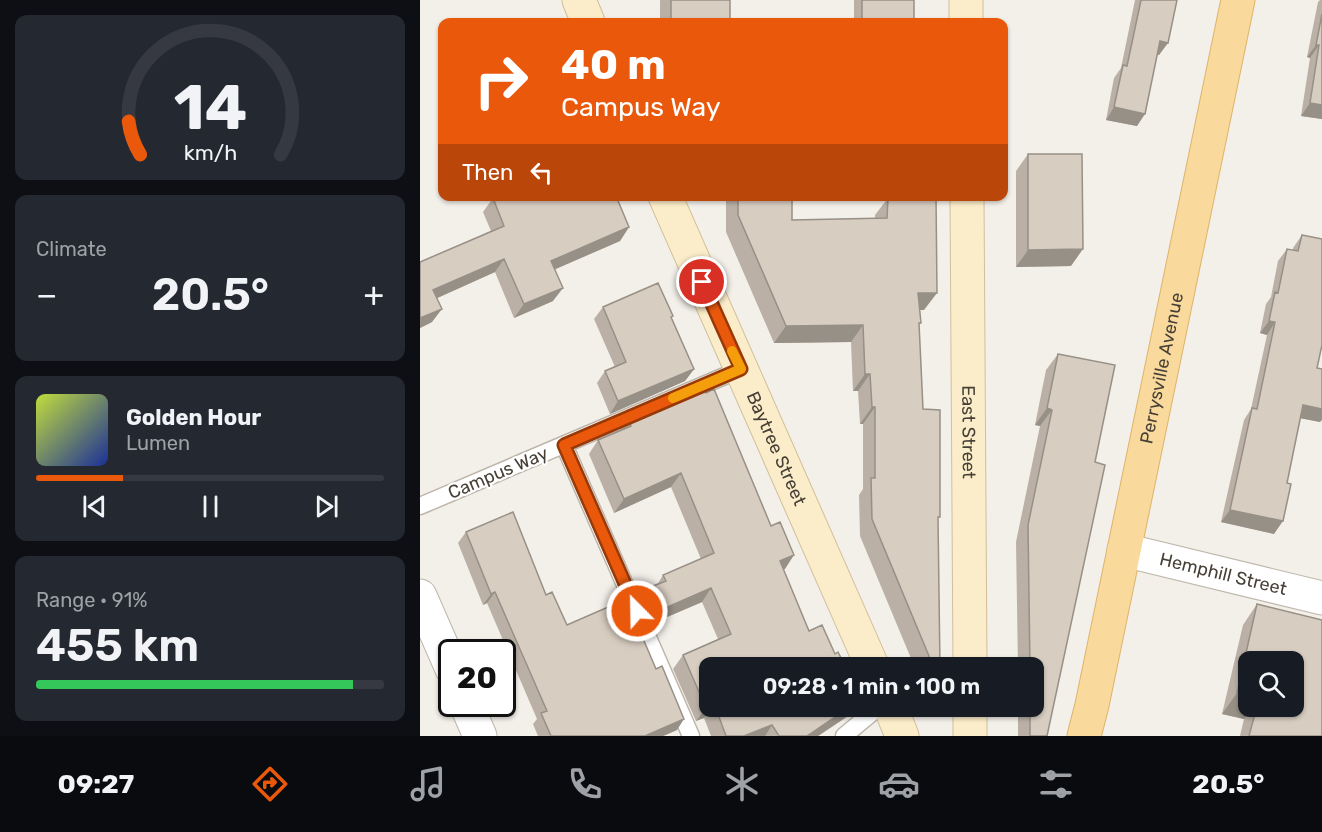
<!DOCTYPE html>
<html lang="en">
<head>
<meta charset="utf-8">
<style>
	body { margin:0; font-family:Rubik,sans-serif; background:#242831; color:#f1f3f6; height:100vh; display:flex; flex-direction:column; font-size:22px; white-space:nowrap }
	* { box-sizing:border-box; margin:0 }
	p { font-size:20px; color:#9ea1a6 }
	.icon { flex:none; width:33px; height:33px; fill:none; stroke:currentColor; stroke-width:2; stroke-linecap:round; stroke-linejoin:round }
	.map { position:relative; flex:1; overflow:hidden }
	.details { display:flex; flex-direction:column; gap:15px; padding:15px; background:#0d0f14; width:420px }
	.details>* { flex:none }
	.hud { position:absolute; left:18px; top:18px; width:570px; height:183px; border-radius:12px; box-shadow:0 2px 4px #0004; background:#ea580c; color:#fff; overflow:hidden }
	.fabs { position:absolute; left:818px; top:651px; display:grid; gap:12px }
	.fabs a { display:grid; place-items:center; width:66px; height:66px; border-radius:12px; background:#171b24; box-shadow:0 2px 4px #0004; font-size:30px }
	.speed { position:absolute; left:18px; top:639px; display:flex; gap:12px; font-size:30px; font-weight:700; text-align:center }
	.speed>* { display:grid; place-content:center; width:78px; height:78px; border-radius:50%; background:#171b24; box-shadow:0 2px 4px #0004; line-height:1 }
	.speed .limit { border:3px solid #111; border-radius:9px; background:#fff; color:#111 }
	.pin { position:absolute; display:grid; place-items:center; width:51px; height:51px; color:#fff; margin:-26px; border:3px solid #fff; border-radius:50%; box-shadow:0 2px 6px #0007 }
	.me { position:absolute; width:66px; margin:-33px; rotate:337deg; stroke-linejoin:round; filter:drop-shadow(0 0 4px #0008) }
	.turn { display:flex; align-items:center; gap:21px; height:126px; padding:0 24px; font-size:27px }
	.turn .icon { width:78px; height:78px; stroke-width:2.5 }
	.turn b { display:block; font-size:42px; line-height:51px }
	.then { display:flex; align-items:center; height:57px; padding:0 24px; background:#0003; gap:12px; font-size:22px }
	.big { font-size:45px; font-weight:600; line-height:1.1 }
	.details .widget { flex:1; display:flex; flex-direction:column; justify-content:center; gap:9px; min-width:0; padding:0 21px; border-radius:12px; background:#242831 }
	.details .dial { align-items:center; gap:0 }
	.dial svg { height:156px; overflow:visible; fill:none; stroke:#363941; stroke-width:7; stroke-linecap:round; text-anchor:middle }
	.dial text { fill:#f1f3f6; stroke:none }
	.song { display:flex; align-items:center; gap:18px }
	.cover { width:72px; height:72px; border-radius:9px; background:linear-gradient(135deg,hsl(70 70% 55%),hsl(230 70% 35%)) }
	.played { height:6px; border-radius:3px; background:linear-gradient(90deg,#ea580c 25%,#363941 25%) }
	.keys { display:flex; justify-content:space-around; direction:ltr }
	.heat { display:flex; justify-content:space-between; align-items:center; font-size:33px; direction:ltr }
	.charge { height:9px; border-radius:4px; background:linear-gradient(90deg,#34c759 91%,#363941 0) }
	.trip { position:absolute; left:279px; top:657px; width:345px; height:60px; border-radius:12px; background:#171b24; box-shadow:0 2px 4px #0004; font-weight:600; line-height:60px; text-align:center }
	.dock { display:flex; height:96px; justify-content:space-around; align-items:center; background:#090b0e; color:#9ea1a6 }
	.dock .icon { width:42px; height:42px }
	.dock .active { color:#ea580c }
	.dock b { font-size:27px; color:#f1f3f6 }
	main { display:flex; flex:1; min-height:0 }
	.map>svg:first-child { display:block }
</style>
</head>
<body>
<main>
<section class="details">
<div class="widget dial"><svg viewBox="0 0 100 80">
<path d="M14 69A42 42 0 1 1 86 69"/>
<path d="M14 69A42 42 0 0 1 8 52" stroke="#ea580c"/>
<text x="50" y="56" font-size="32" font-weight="700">14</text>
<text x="50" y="72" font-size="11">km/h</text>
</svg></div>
<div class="widget"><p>Climate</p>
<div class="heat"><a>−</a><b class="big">20.5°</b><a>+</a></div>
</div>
<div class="widget">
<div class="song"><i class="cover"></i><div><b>Golden Hour</b><p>Lumen</p></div></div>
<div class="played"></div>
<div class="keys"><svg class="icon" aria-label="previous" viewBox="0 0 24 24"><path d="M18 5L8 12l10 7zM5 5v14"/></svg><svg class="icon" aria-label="pause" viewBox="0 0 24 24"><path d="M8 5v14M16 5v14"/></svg><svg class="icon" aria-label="next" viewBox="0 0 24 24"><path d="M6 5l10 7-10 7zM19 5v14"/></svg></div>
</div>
<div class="widget"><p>Range · 91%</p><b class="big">455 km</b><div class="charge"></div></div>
</section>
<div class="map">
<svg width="902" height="736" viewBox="0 0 902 736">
	<rect width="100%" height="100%" fill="#f3efe9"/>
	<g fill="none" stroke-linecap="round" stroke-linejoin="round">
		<defs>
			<path id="lane" d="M 144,445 L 271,736
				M 0,506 L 321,369
				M 424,736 L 460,706"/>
			<g id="street">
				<path id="s1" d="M 704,550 L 902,598"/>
				<path d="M 0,596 L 32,669"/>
				<path d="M 46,704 L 60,736"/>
			</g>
			<g id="secondary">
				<path d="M 159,0 L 168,22"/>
				<path d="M 546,0 L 546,22"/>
				<path id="s2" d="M 245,196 L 453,668"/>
				<path id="s3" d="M 547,196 L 550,668"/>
				<path d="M 470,706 L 482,736"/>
				<path d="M 550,706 L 550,736"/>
			</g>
			<g id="primary">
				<path id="s4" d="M 664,736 L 672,705 L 818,0"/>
			</g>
		</defs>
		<use href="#lane" stroke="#beb6ab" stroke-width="19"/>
		<use href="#street" stroke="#beb6ab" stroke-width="35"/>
		<use href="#secondary" stroke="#d1bf9a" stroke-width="35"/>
		<use href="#primary" stroke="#deb46c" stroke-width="35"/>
		<use href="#lane" stroke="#fff" stroke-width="16"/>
		<use href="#street" stroke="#fff" stroke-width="33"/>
		<use href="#secondary" stroke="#fcedca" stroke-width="33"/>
		<use href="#primary" stroke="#f9d99c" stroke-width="33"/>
	</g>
	<path fill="#bab0a6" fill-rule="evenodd" d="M 240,0 L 310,0 L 310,20 L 308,22 L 240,22 Z
		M 434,0 L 494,0 L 494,22 L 434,22 Z
		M 715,0 L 757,0 L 739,55 L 737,55 L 717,126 L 686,120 L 694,78 L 701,68 Z
		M 900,0 L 902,0 L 902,119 L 881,116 L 890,58 L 887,57 L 898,2 Z
		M 608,154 L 651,266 L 596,267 L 596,171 Z
		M 306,196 L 372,196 L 372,220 L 455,218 L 455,215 L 468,198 L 487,198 L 487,196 L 516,196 L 504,310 L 500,310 L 499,326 L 503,409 L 518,520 L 520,668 L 495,668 L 440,536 L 439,495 L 443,489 L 443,424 L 440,424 L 438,391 L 433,391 L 431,342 L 354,343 L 306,232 Z
		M 73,198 L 209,227 L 200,241 L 135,269 L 133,301 L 94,318 L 75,272 L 17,298 L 12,322 L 0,328 L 0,262 L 71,231 L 63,212 Z
		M 882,235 L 897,368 L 900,422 L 880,418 L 854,534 L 801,522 L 824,420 L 831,409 L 847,335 L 840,333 L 846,304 L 851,297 L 858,261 L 867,249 L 873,250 L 873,248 Z
		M 183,307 L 253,316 L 251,318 L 274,369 L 265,381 L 190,414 L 177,383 L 185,371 L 195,367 L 174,319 Z
		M 638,354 L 675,462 L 627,736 L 598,736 L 598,706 L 614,706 L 614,668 L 598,668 L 596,542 L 620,426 L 615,425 L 626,370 Z
		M 208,419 L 365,569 L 363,569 L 389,631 L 415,654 L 426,668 L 290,668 L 290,706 L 431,706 L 431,714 L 398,736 L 291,736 L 284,718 L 276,721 L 253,669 L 263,655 L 298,639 L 282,602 L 233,623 L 223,600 L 233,586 L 237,585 L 243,575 L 281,559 L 251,487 L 194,513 L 169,454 L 178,440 L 199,431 Z
		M 46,532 L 126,595 L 147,625 L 218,626 L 257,730 L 243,736 L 118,736 L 113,724 L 117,719 L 67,603 L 63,605 L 38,543 Z
		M 837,604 L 902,620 L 902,736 L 820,736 L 824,719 L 802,714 L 823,625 ZM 828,662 L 873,662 L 873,706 L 828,706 Z"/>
	<path fill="#979087" d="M 251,20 L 310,20 L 308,22 L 249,22 Z
		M 740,41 L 748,43 L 739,55 L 731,53 Z
		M 896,45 L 899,45 L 890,58 L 887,57 Z
		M 890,103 L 902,105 L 902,119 L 881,116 Z
		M 694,107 L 725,114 L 717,126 L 686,120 Z
		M 209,227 L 200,241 L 122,275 L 131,261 Z
		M 663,249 L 651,266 L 596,267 L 608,250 Z
		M 84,259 L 75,272 L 4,304 L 13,290 Z
		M 143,288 L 133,301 L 94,318 L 104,304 Z
		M 498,293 L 517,293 L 504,310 L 486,310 Z
		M 22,309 L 12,322 L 0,328 L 0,318 Z
		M 849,321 L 855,322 L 847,335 L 840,333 Z
		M 443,325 L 431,342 L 354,343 L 366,326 Z
		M 274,369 L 265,381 L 190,414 L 198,401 Z
		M 445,374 L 450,374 L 438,391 L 433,391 Z
		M 883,405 L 902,409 L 902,420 L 900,422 L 874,417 Z
		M 452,407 L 455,407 L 443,424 L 440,424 Z
		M 627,408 L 632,410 L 620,426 L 615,425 Z
		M 261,473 L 251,487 L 194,513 L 204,499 Z
		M 810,510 L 863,521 L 854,534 L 801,522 Z
		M 374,555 L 365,569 L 350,575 L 360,561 Z
		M 291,588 L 282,602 L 233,623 L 243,609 Z
		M 75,592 L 67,603 L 63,605 L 71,594 Z
		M 817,693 L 828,695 L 828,706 L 833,706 L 824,719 L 802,714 Z
		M 290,706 L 292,706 L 284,718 L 276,721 L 286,708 Z
		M 431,706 L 436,706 L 431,714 L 398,736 L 387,736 Z
		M 264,719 L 257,730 L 243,736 L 225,736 Z
		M 352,725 L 345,736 L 324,736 Z"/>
	<path fill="#d8cdc1" stroke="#979087" stroke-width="1.5" d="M 251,0 L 310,0 L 310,20 L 251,20 Z
		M 442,0 L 494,0 L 494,22 L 442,22 Z
		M 721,0 L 757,0 L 748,43 L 740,41 L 725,114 L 694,107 L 703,65 L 707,66 Z
		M 902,14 L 902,105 L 890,103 L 899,45 L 896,45 Z
		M 608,154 L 662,154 L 663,249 L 608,250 Z
		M 76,196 L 196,196 L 209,227 L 131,261 L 143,288 L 104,304 L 84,259 L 13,290 L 22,309 L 0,318 L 0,262 L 84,226 L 73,198 Z
		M 318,196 L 372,196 L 372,220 L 467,218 L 468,198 L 516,196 L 517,293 L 498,293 L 501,323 L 499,323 L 503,409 L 520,410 L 520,517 L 518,517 L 520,668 L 514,668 L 452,519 L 451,478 L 455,478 L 455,407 L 452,407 L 450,374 L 445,374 L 443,325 L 366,326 L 318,215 Z
		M 882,235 L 902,239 L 902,345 L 897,368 L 902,369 L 902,409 L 883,405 L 867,483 L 871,484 L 863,521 L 810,510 L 832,408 L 837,409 L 855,322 L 849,321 L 855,292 L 858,293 L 867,249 L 878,251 Z
		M 238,283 L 253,316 L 251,317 L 274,369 L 198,401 L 185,371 L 206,362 L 183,307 Z
		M 638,354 L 695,365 L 675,462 L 685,465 L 627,736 L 610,736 L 610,706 L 614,706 L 614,668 L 610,668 L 608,525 L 632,410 L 627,408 Z
		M 284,387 L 286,393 L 294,389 L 351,526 L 360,522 L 374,555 L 360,561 L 389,631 L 402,625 L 415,654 L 418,652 L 426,668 L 290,668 L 290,706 L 286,708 L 263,655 L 311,634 L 291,588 L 243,609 L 233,586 L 246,581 L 243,575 L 294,553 L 261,473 L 204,499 L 178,440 L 211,426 L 208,419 Z
		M 93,512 L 126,595 L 132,592 L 147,625 L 211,597 L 221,620 L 216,622 L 236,669 L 242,666 L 264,719 L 225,736 L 131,736 L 121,713 L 127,711 L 75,592 L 71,594 L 46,532 Z
		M 837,604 L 902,620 L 902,736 L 829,736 L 837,706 L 873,706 L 873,662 L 828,662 L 828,695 L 817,693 Z
		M 295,706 L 431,706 L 387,736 L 359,736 L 352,725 L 324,736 L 306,736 Z"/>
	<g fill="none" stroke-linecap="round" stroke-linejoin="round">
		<defs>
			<path id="route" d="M 217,611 L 144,445 L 321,369 L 282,282"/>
		</defs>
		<use href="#route" stroke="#983908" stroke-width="15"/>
		<use href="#route" stroke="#ea580c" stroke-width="10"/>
		<path stroke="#f59e0b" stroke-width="10" d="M 253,398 L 321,369 L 312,351"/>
	</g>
	<g text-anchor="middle" stroke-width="4.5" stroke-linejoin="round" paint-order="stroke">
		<g font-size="18" fill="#474037" stroke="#fff">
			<text dy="6" stroke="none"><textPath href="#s4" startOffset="376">Perrysville Avenue</textPath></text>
			<text dy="6" stroke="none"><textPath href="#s3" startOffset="236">East Street</textPath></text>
			<text dy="6" stroke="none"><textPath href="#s2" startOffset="276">Baytree Street</textPath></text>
			<text transform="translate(78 473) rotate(-23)" y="6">Campus Way</text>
			<text dy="6" stroke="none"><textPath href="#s1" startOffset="102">Hemphill Street</textPath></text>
		</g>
	</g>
</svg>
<div class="fabs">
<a><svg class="icon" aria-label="search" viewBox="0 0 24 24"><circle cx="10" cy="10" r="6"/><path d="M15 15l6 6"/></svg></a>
</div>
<div class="speed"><div class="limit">20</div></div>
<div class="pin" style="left:282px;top:282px;background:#d93025"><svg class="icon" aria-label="arrive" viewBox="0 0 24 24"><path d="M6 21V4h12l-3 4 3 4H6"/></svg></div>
<svg class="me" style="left:217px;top:611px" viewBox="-20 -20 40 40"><circle r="17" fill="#ea580c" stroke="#fff" stroke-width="3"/><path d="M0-11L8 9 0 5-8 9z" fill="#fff"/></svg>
<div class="trip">09:28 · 1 min · 100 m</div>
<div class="hud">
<div class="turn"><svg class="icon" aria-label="right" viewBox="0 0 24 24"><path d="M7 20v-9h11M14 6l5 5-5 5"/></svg><div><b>40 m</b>Campus Way</div></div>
<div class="then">Then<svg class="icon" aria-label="left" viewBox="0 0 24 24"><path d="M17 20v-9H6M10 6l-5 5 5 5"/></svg></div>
</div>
</div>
</main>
<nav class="dock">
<b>09:27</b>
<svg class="icon active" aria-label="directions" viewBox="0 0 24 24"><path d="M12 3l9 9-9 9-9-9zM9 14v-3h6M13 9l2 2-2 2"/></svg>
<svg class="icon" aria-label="music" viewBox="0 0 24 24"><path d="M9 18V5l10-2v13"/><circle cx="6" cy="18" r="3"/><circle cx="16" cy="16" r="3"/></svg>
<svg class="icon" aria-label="phone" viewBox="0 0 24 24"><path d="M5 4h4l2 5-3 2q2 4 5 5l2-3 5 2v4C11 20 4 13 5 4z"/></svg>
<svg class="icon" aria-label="climate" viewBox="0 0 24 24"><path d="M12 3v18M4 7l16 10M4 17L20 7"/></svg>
<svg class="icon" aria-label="car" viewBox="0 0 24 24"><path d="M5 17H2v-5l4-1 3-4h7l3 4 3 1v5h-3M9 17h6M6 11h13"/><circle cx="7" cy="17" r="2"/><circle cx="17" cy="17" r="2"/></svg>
<svg class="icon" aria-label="filters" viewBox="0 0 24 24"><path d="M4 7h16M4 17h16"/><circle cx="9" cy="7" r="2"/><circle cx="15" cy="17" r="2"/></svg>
<b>20.5°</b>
</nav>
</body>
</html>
